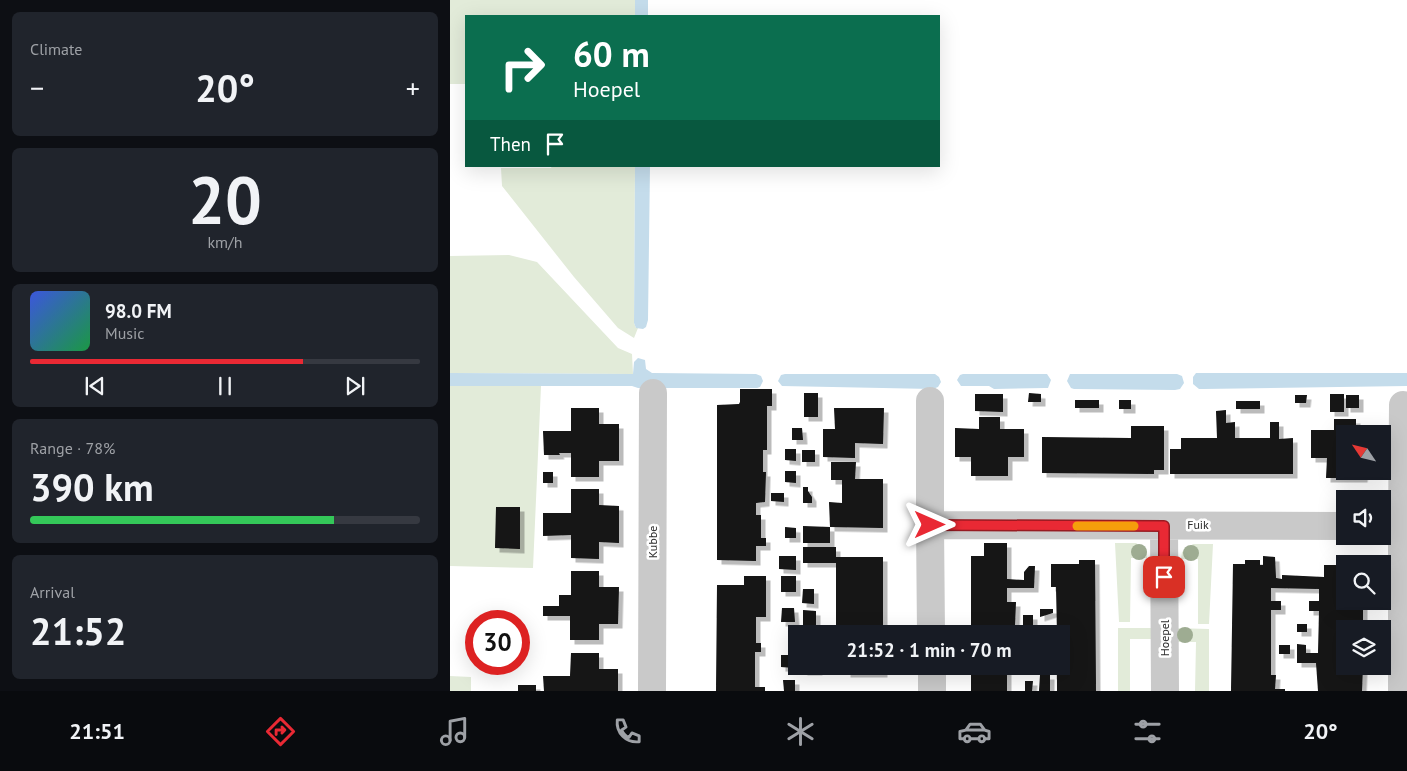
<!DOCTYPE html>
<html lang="en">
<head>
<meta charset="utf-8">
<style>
	body { margin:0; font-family:"PT Sans",sans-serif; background:#20242c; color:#f1f3f6; height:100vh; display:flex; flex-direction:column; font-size:19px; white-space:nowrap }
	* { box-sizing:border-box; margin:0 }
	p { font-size:16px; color:#9ea1a6 }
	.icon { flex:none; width:28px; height:28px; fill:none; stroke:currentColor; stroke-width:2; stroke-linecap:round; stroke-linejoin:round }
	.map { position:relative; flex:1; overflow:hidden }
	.panel { display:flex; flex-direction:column; gap:12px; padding:12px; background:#0d0f14; width:450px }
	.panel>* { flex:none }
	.top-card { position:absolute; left:15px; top:15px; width:475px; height:152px; border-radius:0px; box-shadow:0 5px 20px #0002; background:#0b6e4f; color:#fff; overflow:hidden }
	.needle { width:32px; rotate:305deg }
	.buttons { position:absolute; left:886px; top:425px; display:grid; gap:10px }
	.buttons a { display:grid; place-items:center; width:55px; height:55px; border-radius:0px; background:#171b24; box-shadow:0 5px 20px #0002; font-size:25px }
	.speed { position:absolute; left:15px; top:610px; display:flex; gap:10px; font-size:25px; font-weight:700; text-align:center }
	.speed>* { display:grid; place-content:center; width:65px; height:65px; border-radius:50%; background:#171b24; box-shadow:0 5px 20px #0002; line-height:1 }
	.speed .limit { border:8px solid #d22; background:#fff; color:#111 }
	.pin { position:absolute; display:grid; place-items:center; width:42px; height:42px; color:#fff; margin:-21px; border-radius:10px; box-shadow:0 2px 8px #0006 }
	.me { position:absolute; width:55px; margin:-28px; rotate:90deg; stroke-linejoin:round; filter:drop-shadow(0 0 4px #0008) }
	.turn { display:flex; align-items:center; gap:18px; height:105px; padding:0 25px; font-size:22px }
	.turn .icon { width:65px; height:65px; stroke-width:2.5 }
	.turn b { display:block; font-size:35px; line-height:42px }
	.then { display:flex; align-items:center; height:48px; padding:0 25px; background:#0003; gap:10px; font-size:19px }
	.big { font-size:38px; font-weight:600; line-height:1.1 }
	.panel .card { flex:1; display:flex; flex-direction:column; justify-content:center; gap:8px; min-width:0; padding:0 18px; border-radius:8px; background:#20242c }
	.panel .dial { align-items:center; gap:0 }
	.dial b { font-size:65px; line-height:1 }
	.song { display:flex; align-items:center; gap:15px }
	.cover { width:60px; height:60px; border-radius:8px; background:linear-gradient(135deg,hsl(230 70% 55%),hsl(140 70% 35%)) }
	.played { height:5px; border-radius:2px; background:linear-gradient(90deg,#e92934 70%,#363941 70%) }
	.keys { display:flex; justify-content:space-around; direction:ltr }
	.heat { display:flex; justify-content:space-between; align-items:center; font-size:28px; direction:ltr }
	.charge { height:8px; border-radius:4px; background:linear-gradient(90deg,#34c759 78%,#363941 0) }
	.trip { position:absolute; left:338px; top:625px; width:282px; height:50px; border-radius:0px; background:#171b24; box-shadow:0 5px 20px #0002; font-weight:600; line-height:50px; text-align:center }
	.tab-bar { display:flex; height:80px; justify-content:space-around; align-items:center; background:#090b0e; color:#9ea1a6 }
	.tab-bar .icon { width:35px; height:35px }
	.tab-bar .on { color:#e92934 }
	.tab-bar b { font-size:22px; color:#f1f3f6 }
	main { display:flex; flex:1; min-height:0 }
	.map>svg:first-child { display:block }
</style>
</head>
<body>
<main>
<section class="panel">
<div class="card"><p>Climate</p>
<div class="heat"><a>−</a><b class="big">20°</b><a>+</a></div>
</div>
<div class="card dial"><b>20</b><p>km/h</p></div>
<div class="card">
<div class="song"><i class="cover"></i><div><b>98.0 FM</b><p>Music</p></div></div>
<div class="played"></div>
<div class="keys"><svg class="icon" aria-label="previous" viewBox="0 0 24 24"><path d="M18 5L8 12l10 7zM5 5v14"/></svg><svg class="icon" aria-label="pause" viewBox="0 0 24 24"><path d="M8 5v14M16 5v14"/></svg><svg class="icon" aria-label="next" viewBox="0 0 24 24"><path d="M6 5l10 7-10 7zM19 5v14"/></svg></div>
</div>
<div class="card"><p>Range · 78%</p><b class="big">390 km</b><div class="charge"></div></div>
<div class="card"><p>Arrival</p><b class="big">21:52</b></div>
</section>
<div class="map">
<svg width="957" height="691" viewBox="0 0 957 691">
	<defs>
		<filter id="shadow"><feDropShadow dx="4.5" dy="4.5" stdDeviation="0" flood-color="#0004"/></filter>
	</defs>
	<rect width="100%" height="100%" fill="#fff"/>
	<path fill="#e2ebd9" d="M 0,0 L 185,0 L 185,16 L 16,16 L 16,84 L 0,84 Z
		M 102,166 L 185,166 L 184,323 L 186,328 L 188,328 L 184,338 L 168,328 L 124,277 L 52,186 L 51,168 L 101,168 Z
		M 59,255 L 87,262 L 168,348 L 182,354 L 183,374 L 0,373 L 0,256 Z
		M 0,386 L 91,386 L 83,568 L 0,566 Z
		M 665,543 L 686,543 L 697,551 L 697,558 L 681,558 L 680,622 L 669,622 Z
		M 743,544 L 763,544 L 759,624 L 748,624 L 748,559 L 731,559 L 732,552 Z
		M 668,628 L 704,628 L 704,639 L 680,639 L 680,691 L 668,691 Z
		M 724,628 L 759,629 L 759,691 L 745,691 L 746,642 L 724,642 Z
		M 0,676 L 21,677 L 21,691 L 0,691 Z"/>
	<path fill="#c4dceb" d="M 185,0 L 198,0 L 198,16 L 185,16 Z
		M 185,166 L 200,166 L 198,320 L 196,327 L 193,329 L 186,328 L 184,323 Z
		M 188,358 L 195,360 L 196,369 L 202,373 L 306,374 L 311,376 L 313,381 L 310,387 L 307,388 L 188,388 L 182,386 L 0,386 L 0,373 L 183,374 L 184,362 Z
		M 746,373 L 957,373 L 957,386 L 753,389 L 749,389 L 743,384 L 743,377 Z
		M 335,374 L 485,374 L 489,377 L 491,382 L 488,387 L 483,389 L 332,386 L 328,381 L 331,375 Z
		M 513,374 L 597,374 L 601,380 L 598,388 L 595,388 L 544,389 L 539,386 L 511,386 L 507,380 L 510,375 Z
		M 620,374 L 727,374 L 732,376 L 734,383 L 730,389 L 725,390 L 624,389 L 621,388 L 617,381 Z"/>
	<path fill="#131313" filter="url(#shadow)" d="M 290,389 L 322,389 L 322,406 L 317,406 L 317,450 L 313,450 L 313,472 L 316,472 L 315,502 L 306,503 L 306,515 L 311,515 L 311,538 L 316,538 L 316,546 L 306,546 L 306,561 L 267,560 L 267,405 L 289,404 L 290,402 Z
		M 354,393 L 368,393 L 368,417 L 354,417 Z
		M 579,393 L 591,394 L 591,402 L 578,402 Z
		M 525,394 L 553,394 L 553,412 L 525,411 Z
		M 880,394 L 894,394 L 894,412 L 880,412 Z
		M 845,395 L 857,395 L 856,403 L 845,403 Z
		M 896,395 L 909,395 L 909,408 L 896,408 Z
		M 625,400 L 649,400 L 649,408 L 625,408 Z
		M 669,400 L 681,400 L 681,409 L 669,409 Z
		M 786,401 L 810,401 L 810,409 L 786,409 Z
		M 121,408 L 149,408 L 149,424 L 169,424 L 169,461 L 149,461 L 149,477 L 121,477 L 121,453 L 109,453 L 110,455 L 94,455 L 93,431 L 121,431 Z
		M 384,408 L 434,408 L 433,444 L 405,443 L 405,458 L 373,457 L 373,429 L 385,429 Z
		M 776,410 L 776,423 L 785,422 L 785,438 L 820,438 L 820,422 L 829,422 L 829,439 L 843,438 L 843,474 L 720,474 L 720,449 L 731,449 L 731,438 L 767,438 L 766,411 Z
		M 529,417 L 550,417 L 550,429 L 574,429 L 574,457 L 558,457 L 558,476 L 521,476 L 521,457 L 505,457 L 505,428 L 529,429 Z
		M 884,419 L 906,419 L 906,430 L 930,430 L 930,434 L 895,434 L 895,471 L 914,471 L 913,478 L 876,478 L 877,458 L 861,458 L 861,430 L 884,430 Z
		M 681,426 L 714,426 L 714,470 L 704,470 L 704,474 L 592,473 L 592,437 L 681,438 Z
		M 342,428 L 352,428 L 353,440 L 342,440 Z
		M 335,449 L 346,449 L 346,461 L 335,460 Z
		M 352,450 L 365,450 L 365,462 L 352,462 Z
		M 381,462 L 406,462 L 405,479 L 433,479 L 433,528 L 380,527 L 380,543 L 353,543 L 353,526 L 380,527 L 379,502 L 392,503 L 392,480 L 381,480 Z
		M 335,471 L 346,471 L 346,483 L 335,482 Z
		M 93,472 L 103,472 L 103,483 L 93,483 Z
		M 353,487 L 358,487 L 358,491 L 362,497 L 362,503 L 353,503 Z
		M 121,489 L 149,489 L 149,505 L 169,506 L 169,543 L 149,542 L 149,559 L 121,558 L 121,535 L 93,536 L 93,513 L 121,513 Z
		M 321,493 L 334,493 L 334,502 L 321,501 Z
		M 46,507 L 70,507 L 70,549 L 45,548 Z
		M 335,527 L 346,528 L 346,538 L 335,538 Z
		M 534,543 L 557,543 L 557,579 L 574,580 L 574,572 L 579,566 L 585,566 L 584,588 L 557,588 L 557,602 L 566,602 L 565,625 L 557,625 L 557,634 L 521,634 L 521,556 L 534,556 Z
		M 353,547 L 386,547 L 386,557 L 433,557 L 433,634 L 386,634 L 386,563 L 353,563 Z
		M 329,556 L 346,556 L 346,570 L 329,569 Z
		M 813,556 L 825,557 L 826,578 L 832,579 L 832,575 L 874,577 L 874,565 L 886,565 L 886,560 L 901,560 L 901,564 L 895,564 L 895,601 L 913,601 L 913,629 L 895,629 L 895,666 L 913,666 L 912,691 L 868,691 L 866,663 L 847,663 L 847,644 L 856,645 L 856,653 L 868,653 L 869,611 L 859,611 L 859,601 L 869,601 L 869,589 L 821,588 L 821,601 L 831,601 L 831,610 L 821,610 L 821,675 L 826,675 L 825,689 L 835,689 L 835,691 L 781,691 L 783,564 L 795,564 L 795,560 L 810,560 L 810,565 L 813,565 Z
		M 629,560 L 645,560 L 646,691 L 607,691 L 607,675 L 602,675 L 602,666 L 611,666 L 611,634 L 607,634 L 606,587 L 601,587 L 601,564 L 629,564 Z
		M 121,571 L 149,571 L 149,587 L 169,587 L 168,624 L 149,624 L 149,640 L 120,640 L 120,616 L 93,616 L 93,606 L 109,606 L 109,595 L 121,595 Z
		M 294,576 L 316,576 L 316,617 L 306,617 L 306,643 L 311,643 L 311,652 L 305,652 L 305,687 L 315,687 L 315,691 L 266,691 L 267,585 L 294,585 Z
		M 331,576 L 346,576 L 346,592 L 331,592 Z
		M 353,589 L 364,589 L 364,604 L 352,603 Z
		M 332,608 L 344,608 L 345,622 L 331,622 Z
		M 590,609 L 603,609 L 603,613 L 590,617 Z
		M 353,610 L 366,611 L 366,626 L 353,626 Z
		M 573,615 L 583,615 L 583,625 L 573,625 Z
		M 847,624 L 857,624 L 857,632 L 847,632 Z
		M 339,640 L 346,640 L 346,653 L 339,653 Z
		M 829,645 L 840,645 L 840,654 L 829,654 Z
		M 121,653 L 149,653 L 149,669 L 168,669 L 168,691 L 94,691 L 93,676 L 120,676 Z
		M 331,655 L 344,655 L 344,668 L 331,667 Z
		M 352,666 L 367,666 L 368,671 L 353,671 Z
		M 396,666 L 433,666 L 433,673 L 396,673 Z
		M 521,666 L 557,666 L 557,691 L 521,691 Z
		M 590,675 L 600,675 L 600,691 L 589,691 Z
		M 333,680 L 345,680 L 345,691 L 334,691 Z
		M 575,681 L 583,681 L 582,691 L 575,691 Z
		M 68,685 L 86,685 L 86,691 L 68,691 Z"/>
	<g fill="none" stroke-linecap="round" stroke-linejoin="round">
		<path stroke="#c9c9c9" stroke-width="28" d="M 480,401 L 480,525
			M 714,526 L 715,691
			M 932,526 L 952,527 L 952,691
			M 952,527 L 953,405
			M 481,634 L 480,525 L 895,526
			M 482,666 L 482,691
			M 202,691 L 203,393"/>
	</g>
	<g fill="#9eac92">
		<circle cx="689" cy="552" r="8"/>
		<circle cx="741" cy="553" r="8"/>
		<circle cx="735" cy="635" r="8"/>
	</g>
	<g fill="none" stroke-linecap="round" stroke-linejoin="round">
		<defs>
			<path id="route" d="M 480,525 L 714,526 L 714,577"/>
		</defs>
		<use href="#route" stroke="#971b22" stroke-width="12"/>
		<use href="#route" stroke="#e92934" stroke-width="9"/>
		<path stroke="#f59e0b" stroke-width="9" d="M 627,526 L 684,526"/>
	</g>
	<g text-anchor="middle" stroke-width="5" stroke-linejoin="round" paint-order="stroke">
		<g font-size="12" fill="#2c2c2c" stroke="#fff">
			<text x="748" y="529">Fuik</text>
			<text transform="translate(203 542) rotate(-90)" y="4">Kubbe</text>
			<text transform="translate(715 638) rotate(-90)" y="4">Hoepel</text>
		</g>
	</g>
</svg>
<div class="buttons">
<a><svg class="needle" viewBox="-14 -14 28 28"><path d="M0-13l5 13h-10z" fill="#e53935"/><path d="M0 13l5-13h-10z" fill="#9ea1a6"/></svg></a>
<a><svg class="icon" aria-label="sound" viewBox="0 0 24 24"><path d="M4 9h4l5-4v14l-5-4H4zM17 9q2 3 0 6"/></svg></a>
<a><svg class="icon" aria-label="search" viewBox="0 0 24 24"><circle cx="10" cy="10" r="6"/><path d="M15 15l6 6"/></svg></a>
<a><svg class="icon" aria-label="layers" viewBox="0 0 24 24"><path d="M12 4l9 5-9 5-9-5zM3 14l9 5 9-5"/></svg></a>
</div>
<div class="speed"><div class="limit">30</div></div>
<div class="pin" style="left:714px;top:577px;background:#d93025"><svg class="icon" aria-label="arrive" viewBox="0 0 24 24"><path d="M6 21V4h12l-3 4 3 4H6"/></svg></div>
<svg class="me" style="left:480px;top:525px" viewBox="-20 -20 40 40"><path d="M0-17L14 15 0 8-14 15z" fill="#e92934" stroke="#fff" stroke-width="4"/></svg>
<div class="trip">21:52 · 1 min · 70 m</div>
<div class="top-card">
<div class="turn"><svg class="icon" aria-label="right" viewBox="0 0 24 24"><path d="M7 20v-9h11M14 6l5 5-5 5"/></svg><div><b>60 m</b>Hoepel</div></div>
<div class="then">Then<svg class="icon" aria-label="arrive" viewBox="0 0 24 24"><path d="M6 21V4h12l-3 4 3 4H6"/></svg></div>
</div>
</div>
</main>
<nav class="tab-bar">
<b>21:51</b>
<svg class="icon on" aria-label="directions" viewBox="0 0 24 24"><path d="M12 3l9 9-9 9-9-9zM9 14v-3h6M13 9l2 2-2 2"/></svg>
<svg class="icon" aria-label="music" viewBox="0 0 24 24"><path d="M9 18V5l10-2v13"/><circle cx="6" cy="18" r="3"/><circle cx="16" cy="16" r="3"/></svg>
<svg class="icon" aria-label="phone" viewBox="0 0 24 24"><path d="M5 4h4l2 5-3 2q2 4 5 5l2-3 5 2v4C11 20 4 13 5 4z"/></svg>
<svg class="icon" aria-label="climate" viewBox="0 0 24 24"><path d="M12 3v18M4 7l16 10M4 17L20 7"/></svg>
<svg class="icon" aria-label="car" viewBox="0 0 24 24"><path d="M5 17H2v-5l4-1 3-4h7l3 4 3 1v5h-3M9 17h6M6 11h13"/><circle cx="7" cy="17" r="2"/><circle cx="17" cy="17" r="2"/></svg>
<svg class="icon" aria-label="filters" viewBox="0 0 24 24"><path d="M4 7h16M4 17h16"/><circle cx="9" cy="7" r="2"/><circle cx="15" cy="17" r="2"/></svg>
<b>20°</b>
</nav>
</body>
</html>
